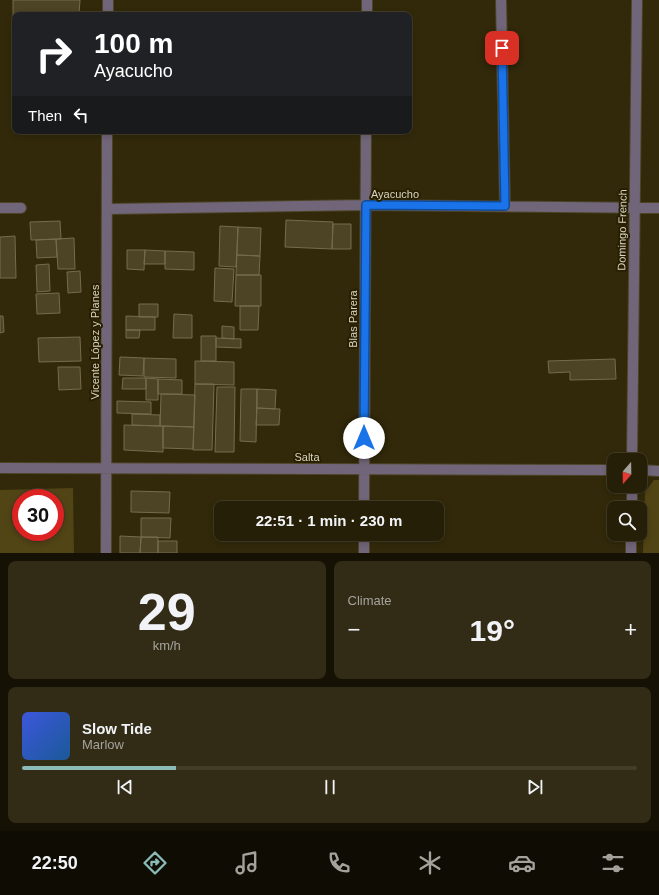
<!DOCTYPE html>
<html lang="en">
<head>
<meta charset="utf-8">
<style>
	body { margin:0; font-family:Arial,sans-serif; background:#322c16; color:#f1f3f6; height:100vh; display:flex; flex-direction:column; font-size:15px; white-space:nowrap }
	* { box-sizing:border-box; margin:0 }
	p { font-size:13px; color:#a4a29c }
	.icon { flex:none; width:22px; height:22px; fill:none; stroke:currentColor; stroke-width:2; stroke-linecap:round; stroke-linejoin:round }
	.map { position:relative; height:553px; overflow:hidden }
	.side { display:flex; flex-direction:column; gap:8px; padding:8px; background:#151104; flex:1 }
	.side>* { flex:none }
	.hud { position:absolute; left:12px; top:12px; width:400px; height:122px; border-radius:8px; box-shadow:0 2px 6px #0003,0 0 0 1px #423d29; background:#202124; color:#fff; overflow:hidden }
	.needle { width:26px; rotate:200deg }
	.controls { position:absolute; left:607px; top:453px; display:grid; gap:8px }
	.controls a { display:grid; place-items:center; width:40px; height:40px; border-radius:8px; background:#261f08; box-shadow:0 2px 6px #0003,0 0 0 1px #423d29; font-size:20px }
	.speed { position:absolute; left:12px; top:489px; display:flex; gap:8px; font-size:20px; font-weight:700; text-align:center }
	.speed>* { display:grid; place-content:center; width:52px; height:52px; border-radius:50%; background:#261f08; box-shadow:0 2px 6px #0003,0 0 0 1px #423d29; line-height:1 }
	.speed .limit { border:6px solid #d22; background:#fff; color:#111 }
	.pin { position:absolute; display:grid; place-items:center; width:34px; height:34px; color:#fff; margin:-17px; border-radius:8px; box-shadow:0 2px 6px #0006 }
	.me { position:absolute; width:44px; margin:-22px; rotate:0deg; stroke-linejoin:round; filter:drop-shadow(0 0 3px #0008) }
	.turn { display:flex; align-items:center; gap:14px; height:84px; padding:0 16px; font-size:18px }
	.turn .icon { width:52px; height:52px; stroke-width:2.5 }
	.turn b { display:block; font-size:28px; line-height:34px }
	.then { display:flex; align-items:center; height:38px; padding:0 16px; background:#0003; gap:8px; font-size:15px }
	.big { font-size:30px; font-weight:700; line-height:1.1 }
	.side .widget { flex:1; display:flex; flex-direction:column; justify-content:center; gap:6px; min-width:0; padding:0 14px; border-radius:8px; background:#322c16 }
	.side .dial { align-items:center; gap:0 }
	.dial b { font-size:52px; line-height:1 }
	.song { display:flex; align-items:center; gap:12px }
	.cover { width:48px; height:48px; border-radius:6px; background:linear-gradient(135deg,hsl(230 70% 55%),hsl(210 70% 35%)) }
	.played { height:4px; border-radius:2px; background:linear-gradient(90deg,#8bbbb9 25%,#423d29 25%) }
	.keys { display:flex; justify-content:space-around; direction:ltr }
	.heat { display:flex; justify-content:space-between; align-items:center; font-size:22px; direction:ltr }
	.side .tiles { flex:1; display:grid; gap:8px; grid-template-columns:1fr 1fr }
	.widget:last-child { grid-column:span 2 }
	.trip { position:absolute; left:214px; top:501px; width:230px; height:40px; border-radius:8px; background:#261f08; box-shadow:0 2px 6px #0003,0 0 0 1px #423d29; font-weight:700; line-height:40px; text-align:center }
	.tab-bar { display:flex; height:64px; justify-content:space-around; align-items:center; background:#0f0c03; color:#a4a29c }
	.tab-bar .icon { width:28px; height:28px }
	.tab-bar .active { color:#8bbbb9 }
	.tab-bar b { font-size:18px; color:#f1f3f6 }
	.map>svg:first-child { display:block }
</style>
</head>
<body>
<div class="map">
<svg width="659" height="553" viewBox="0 0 659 553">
	<rect width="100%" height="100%" fill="#32290a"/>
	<path fill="#514415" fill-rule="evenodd" d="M 654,480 L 659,480 L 659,553 L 643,553 L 645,492 Z
		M 73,488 L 74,553 L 0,553 L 0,490 ZM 21,498 L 55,498 L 55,532 L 21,532 Z"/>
	<path fill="#4d4425" stroke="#756c4c" d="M 13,0 L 80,0 L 79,14 L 13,16 Z
		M 286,220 L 333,222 L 332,249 L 285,247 Z
		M 60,221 L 61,239 L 31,240 L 30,222 Z
		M 333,224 L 351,224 L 351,249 L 332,249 Z
		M 220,226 L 238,227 L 236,267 L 219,266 Z
		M 238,227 L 261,228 L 260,256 L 237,255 Z
		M 15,236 L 16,278 L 0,278 L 0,237 Z
		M 74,238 L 75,269 L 58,269 L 56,239 Z
		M 56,239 L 57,257 L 37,258 L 36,240 Z
		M 127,250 L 145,250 L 144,270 L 127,269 Z
		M 145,250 L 165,251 L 165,264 L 144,264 Z
		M 165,251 L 194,252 L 194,270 L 165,269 Z
		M 237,255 L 260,256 L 259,275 L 236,275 Z
		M 49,264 L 50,291 L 37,292 L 36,265 Z
		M 215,268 L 234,269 L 232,302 L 214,301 Z
		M 80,271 L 81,292 L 68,293 L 67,272 Z
		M 236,275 L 261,275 L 261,306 L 235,306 Z
		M 59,293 L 60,313 L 37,314 L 36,294 Z
		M 139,304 L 158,304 L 158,317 L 139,317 Z
		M 240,306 L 259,306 L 258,330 L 240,330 Z
		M 174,314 L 192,315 L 192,338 L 173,338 Z
		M 0,316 L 3,316 L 4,332 L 0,333 Z
		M 126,316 L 155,317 L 155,330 L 126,330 Z
		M 222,326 L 234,327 L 234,339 L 222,338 Z
		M 126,330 L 140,330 L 139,338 L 126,338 Z
		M 201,336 L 216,336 L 216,361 L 201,361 Z
		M 80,337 L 81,361 L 39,362 L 38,338 Z
		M 216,338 L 241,339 L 241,348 L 216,347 Z
		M 120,357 L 144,358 L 143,376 L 119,375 Z
		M 144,358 L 176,359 L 176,378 L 144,377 Z
		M 615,359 L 616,379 L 570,380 L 570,372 L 549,373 L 548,361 Z
		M 195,361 L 234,362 L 234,385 L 195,384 Z
		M 58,367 L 80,367 L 81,389 L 59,390 Z
		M 123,378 L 146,378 L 146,389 L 122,389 Z
		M 146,378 L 158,379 L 158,400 L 146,400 Z
		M 158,379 L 182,380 L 182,394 L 158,394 Z
		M 195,384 L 214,384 L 212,450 L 193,450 Z
		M 217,387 L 235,387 L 234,452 L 215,452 Z
		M 241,389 L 257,389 L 256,442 L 240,441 Z
		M 257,389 L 276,390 L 275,409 L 257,408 Z
		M 161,394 L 195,395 L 194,427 L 160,426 Z
		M 117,401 L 151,402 L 151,414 L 117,413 Z
		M 257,408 L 280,409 L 279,425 L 256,425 Z
		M 132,414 L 160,415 L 160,426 L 132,425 Z
		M 124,425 L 163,426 L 163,452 L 124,450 Z
		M 163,426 L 194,427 L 193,449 L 163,448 Z
		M 131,491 L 170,492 L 169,513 L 131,512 Z
		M 141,518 L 171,518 L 170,538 L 141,537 Z
		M 120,536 L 141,537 L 140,553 L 120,553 Z
		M 141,537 L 158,537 L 158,553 L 140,553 Z
		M 158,541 L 177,541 L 177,553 L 158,553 Z"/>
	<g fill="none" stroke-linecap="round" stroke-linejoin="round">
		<defs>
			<path id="minor" d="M 501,0 L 505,206
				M 108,15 L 108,0
				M 367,15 L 367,0
				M 0,208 L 21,208
				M 107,209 L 366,205 L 659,208
				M 632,460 L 637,0
				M 0,468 L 614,470
				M 640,470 L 659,471
				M 364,508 L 366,131
				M 632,508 L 632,486
				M 106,553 L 107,131
				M 364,553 L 364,534
				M 631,553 L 631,534"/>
		</defs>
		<use href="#minor" stroke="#4d4427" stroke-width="12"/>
		<use href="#minor" stroke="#716679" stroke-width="10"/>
	</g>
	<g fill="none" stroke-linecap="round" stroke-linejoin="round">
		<defs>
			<path id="route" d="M 364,438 L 366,205 L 505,206 L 502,48"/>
		</defs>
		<use href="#route" stroke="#114b97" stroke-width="10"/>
		<use href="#route" stroke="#1a73e8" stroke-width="7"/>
	</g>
	<g text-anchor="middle" stroke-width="4" stroke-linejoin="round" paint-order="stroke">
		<g font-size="11" fill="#d8d3c2" stroke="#281f01">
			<text x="395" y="198">Ayacucho</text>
			<text transform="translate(622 230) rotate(-89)" y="4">Domingo French</text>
			<text transform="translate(353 319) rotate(-90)" y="4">Blas Parera</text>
			<text transform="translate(95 342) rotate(-90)" y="4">Vicente López y Planes</text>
			<text x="307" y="461">Salta</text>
		</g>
	</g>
</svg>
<div class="controls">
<a><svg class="needle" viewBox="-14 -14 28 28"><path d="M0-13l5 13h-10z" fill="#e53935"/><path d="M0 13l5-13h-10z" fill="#a4a29c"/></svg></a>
<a><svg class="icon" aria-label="search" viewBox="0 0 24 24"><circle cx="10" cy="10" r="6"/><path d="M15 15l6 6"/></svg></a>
</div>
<div class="speed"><div class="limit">30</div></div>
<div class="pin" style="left:502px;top:48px;background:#d93025"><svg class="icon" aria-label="arrive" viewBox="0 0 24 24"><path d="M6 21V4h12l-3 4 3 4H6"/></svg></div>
<svg class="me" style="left:364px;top:438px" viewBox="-20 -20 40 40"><circle r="19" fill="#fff"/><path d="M0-13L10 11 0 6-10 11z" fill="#1a73e8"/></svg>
<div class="trip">22:51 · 1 min · 230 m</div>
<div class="hud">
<div class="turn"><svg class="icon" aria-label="right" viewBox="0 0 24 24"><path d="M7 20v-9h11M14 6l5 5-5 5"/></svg><div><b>100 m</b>Ayacucho</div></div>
<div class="then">Then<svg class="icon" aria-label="left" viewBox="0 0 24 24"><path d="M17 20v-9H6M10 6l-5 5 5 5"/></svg></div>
</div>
</div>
<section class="side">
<div class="tiles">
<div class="widget dial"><b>29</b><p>km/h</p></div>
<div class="widget"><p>Climate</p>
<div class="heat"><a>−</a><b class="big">19°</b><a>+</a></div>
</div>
<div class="widget">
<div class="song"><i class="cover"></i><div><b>Slow Tide</b><p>Marlow</p></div></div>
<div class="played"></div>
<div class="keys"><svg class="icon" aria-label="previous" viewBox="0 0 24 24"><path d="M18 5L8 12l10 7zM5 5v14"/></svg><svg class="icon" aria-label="pause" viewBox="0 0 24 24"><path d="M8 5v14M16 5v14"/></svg><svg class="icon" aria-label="next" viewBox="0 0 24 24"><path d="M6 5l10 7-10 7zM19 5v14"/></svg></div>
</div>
</div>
</section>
<nav class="tab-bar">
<b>22:50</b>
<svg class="icon active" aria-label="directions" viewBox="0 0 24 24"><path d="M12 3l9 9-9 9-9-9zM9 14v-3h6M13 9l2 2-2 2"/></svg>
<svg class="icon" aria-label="music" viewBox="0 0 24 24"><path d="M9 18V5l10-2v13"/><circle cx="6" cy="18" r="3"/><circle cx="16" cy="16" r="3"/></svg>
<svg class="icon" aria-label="phone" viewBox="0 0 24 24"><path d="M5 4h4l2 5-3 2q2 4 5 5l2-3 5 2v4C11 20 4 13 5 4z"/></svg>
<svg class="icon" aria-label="climate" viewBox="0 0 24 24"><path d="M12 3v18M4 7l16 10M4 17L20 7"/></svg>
<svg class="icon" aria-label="car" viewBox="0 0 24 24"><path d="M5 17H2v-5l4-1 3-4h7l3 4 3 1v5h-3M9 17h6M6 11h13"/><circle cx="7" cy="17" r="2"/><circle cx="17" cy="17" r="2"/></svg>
<svg class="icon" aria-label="filters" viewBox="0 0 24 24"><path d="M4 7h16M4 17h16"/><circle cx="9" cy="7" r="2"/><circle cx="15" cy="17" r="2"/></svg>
</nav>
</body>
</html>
